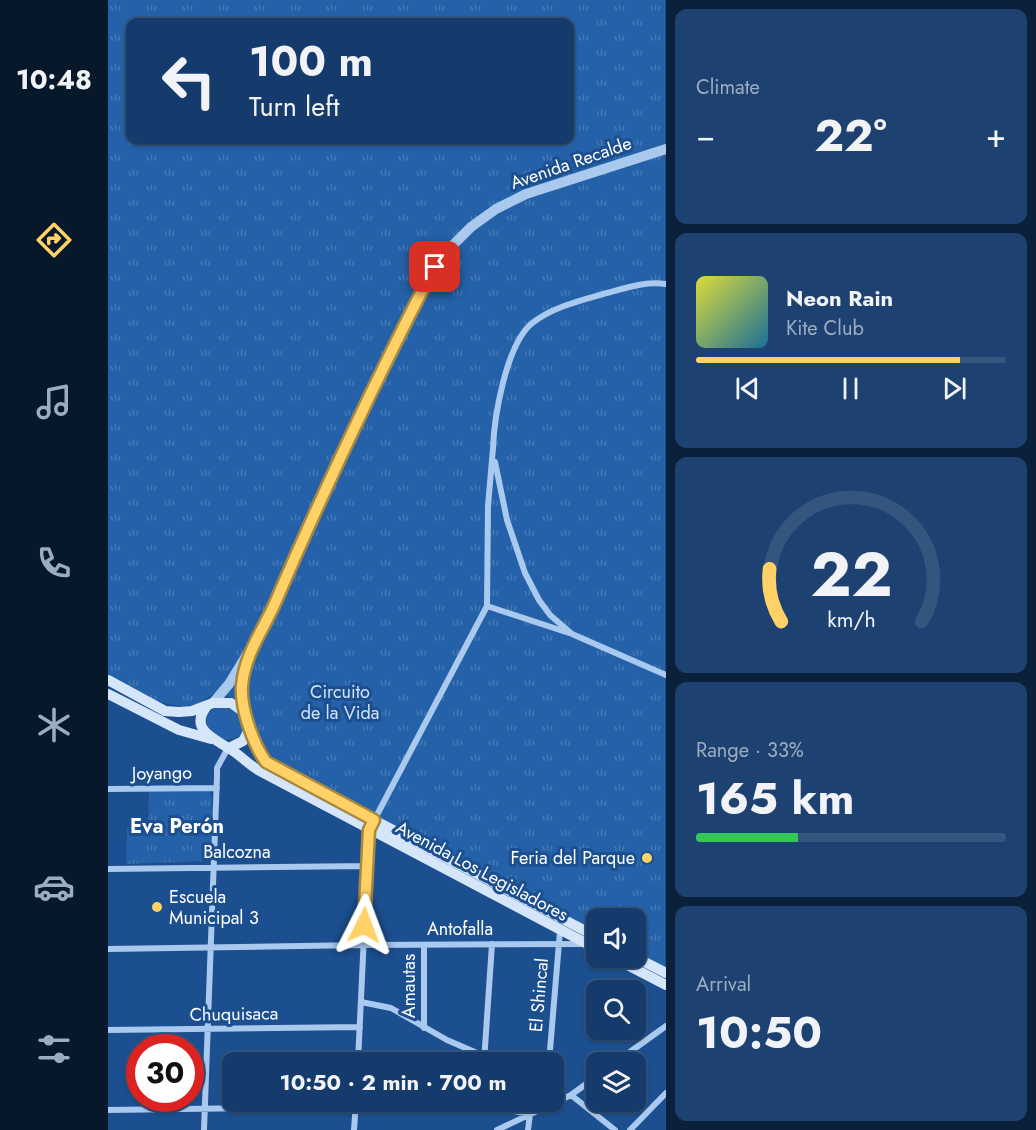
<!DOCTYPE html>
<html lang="en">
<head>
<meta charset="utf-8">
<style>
	body { margin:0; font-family:Jost,sans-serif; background:#1d4271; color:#f1f3f6; height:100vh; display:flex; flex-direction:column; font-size:22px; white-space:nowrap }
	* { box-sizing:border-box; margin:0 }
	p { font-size:20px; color:#9dadc1 }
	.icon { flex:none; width:33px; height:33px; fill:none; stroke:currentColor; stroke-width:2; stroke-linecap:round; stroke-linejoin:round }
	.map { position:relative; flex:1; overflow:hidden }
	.panel { display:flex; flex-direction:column; gap:9px; padding:9px; background:#0b203b; width:370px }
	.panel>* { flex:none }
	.guide { position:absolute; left:18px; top:18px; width:448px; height:126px; border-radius:12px; box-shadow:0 2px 4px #0004,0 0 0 2px #33557e; background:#143b6b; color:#f1f3f6; overflow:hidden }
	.buttons { position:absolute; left:478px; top:908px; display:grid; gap:12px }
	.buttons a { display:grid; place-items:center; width:60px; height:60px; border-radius:12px; background:#143b6b; box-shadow:0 2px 4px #0004,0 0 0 2px #33557e; font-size:30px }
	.speed { position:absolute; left:18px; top:1034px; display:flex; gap:12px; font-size:30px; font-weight:700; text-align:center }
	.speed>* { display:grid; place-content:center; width:78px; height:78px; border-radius:50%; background:#143b6b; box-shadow:0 2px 4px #0004,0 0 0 2px #33557e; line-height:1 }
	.speed .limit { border:9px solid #d22; background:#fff; color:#111 }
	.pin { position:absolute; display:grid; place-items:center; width:51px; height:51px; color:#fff; margin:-26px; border-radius:12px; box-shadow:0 3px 9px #0006 }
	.me { position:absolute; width:66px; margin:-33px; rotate:3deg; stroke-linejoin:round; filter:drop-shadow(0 0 4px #0008) }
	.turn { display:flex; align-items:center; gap:21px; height:126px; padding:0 24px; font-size:27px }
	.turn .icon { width:78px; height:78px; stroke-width:2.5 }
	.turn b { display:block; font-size:42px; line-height:51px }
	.big { font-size:45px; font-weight:700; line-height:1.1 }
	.panel .tile { flex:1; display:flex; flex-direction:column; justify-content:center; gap:9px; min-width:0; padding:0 21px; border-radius:12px; background:#1d4271 }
	.panel .dial { align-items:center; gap:0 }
	.dial svg { height:156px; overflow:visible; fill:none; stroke:#33557e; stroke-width:7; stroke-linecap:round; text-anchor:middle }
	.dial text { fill:#f1f3f6; stroke:none }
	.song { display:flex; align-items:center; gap:18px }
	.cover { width:72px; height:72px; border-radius:9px; background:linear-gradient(135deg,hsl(60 70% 55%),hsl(200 70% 35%)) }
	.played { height:6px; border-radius:3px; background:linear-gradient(90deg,#ffd166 85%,#33557e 85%) }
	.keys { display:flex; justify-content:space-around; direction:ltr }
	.heat { display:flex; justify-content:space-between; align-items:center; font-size:33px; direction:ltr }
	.charge { height:9px; border-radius:4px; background:linear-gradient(90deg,#34c759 33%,#33557e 0) }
	.trip { position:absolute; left:114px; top:1052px; width:342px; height:60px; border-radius:12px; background:#143b6b; box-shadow:0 2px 4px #0004,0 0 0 2px #33557e; font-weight:700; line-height:60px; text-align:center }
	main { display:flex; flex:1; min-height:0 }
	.tabs { display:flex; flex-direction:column; width:108px; justify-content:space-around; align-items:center; background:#08182b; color:#9dadc1 }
	.tabs .icon { width:42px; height:42px }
	.tabs .active { color:#ffd166 }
	.tabs b { font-size:27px; color:#f1f3f6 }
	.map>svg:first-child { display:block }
</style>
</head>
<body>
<main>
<nav class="tabs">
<b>10:48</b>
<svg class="icon active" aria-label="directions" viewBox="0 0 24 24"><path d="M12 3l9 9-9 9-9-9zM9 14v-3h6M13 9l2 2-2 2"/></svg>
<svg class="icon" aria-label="music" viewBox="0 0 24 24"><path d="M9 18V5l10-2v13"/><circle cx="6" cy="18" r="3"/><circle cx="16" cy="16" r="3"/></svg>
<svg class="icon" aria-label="phone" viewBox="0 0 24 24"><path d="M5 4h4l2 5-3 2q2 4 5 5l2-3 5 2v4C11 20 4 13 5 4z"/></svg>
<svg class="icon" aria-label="climate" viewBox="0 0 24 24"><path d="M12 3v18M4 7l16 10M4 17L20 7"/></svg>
<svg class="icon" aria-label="car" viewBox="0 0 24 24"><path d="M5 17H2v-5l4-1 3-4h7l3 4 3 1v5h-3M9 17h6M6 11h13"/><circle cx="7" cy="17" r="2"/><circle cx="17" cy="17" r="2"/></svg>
<svg class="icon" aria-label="filters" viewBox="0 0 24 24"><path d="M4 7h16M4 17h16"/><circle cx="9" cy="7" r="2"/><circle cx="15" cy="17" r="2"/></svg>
</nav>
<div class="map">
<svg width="558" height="1130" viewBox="0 0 558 1130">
	<defs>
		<pattern id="park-tufts" width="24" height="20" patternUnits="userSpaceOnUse" patternTransform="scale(1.5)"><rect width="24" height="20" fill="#2461a8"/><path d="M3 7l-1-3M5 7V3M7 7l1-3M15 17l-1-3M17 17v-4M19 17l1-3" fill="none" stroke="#4579b5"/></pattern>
	</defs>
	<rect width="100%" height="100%" fill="#1b4f8f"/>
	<path fill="#2461a8" d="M 117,707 C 130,711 139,719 134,733 C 110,757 77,709 117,707 Z"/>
	<path fill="url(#park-tufts)" fill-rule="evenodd" d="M 0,0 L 557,0 L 557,968 L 528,952 L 528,918 L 489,918 L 489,932 L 170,764 C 155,746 148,728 142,706 L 109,691 C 103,695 96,701 89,704 C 58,713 26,688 0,675 ZM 22,22 L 462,22 L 462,140 L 22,140 Z
		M 97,790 L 102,792 L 104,798 L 103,854 L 100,861 L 18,864 L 19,827 L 40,827 L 41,791 Z"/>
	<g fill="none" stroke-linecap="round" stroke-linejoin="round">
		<path stroke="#a9c9ee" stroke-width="6" d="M 385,449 C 386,417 398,346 423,324 C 443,308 470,301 495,294 C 515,289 536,281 558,284
			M 387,462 L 399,520 L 417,573 L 431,600 L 442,615 L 464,634 L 558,675
			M 379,606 L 461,633
			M 0,789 L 109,788
			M 0,869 L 259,866
			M 0,949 L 255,945 L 476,944
			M 253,1002 L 283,1008 L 339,1040 L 376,1056
			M 316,1028 L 316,945
			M 0,1030 L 252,1027
			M 250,1062 L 261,830 L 379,606 L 380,506 L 385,448
			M 376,1062 L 384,944
			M 441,1062 L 452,931
			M 508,1062 L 558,1026
			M 463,1095 L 507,1130
			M 0,1110 L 373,1105 L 422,1114 L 420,1130
			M 96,1130 L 109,776 L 109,768 L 120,748
			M 246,1130 L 248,1101
			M 389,1130 L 463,1095 L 489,1076
			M 522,1130 L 558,1093"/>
		<path stroke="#a9c9ee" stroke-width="10" d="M 105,703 L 121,684 L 152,633 L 201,523 L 290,339 L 312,293 L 327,267 L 342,248 L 363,227 L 388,209 L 418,194 L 558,149
			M 137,713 L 134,691 L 139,661"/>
		<path stroke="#d6e6fa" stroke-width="10" d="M 0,680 L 57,711 L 71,712 L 84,711 L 105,703 L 123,703 L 137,713 L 141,730 L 135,741 L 121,748
			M 0,694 L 71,730 L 103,739
			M 99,706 C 80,729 107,739 122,749 C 132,755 140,764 150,770 L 489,949
			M 142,725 L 153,756 L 163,766 L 489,937
			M 504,957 L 558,985
			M 527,957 L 558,973"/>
	</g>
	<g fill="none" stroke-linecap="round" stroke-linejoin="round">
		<defs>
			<path id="route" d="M 256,925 L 261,830 L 266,820 L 158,762 C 145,744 132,707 134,685 C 137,653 156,629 168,601 C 198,531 230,462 263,393 C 284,351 304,308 327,267"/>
		</defs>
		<use href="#route" stroke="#a68842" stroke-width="15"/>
		<use href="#route" stroke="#ffd166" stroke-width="10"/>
	</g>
	<g fill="#ffd166" stroke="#1b4f8f" stroke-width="2">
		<circle cx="539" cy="858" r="6"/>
		<circle cx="49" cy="907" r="6"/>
	</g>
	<g text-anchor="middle" stroke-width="6" stroke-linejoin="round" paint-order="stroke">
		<g font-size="18" fill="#fff" stroke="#1b4f8f">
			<text transform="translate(463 163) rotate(-19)" y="6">Avenida Recalde</text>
			<text transform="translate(54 773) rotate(-1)" y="6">Joyango</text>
			<text x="129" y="858">Balcozna</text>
			<text transform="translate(374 871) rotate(28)" y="6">Avenida Los Legisladores</text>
			<text x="352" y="935">Antofalla</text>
			<text transform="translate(301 986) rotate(-90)" y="6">Amautas</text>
			<text transform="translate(431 995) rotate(-85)" y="6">El Shincal</text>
			<text transform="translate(126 1014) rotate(-1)" y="6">Chuquisaca</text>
		</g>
		<g font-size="18" fill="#cfe3fa" stroke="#1b4f8f">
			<text x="232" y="698">Circuito<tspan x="232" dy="21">de la Vida</tspan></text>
		</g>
		<g font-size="18" fill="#fff" stroke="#1b4f8f" text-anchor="end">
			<text x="527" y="864">Feria del Parque</text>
			<text x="61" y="903" text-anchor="start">Escuela<tspan x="61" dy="21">Municipal 3</tspan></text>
		</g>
		<g font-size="20" font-weight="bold" fill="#fff" stroke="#1b4f8f">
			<text x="69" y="833">Eva Perón</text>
		</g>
	</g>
</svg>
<div class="buttons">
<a><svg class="icon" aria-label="sound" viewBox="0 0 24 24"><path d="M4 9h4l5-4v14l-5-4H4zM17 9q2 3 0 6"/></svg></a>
<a><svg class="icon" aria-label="search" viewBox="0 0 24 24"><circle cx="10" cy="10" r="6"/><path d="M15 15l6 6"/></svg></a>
<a><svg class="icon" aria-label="layers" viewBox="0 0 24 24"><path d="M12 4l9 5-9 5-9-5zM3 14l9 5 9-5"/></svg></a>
</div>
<div class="speed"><div class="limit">30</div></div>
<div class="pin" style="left:327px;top:267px;background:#d93025"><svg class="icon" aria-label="arrive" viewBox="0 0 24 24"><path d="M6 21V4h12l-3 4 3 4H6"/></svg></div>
<svg class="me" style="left:256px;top:925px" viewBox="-20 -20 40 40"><path d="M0-17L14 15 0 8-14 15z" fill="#ffd166" stroke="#fff" stroke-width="4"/></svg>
<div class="trip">10:50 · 2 min · 700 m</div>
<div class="guide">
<div class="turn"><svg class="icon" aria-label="left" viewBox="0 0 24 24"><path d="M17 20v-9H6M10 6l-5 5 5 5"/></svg><div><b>100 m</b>Turn left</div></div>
</div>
</div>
<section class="panel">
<div class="tile"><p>Climate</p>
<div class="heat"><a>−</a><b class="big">22°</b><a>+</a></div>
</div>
<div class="tile">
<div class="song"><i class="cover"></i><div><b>Neon Rain</b><p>Kite Club</p></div></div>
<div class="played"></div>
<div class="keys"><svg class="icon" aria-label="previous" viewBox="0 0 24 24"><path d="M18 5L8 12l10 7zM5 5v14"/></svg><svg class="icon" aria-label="pause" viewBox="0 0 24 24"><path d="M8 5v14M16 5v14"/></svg><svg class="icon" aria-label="next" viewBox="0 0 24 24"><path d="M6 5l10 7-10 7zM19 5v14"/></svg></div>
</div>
<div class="tile dial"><svg viewBox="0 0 100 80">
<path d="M14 69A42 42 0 1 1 86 69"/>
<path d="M14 69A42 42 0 0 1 8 42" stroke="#ffd166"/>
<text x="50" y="56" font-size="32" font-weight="700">22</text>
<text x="50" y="72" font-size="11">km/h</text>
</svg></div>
<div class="tile"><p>Range · 33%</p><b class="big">165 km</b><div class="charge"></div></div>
<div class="tile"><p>Arrival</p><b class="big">10:50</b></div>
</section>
</main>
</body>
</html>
